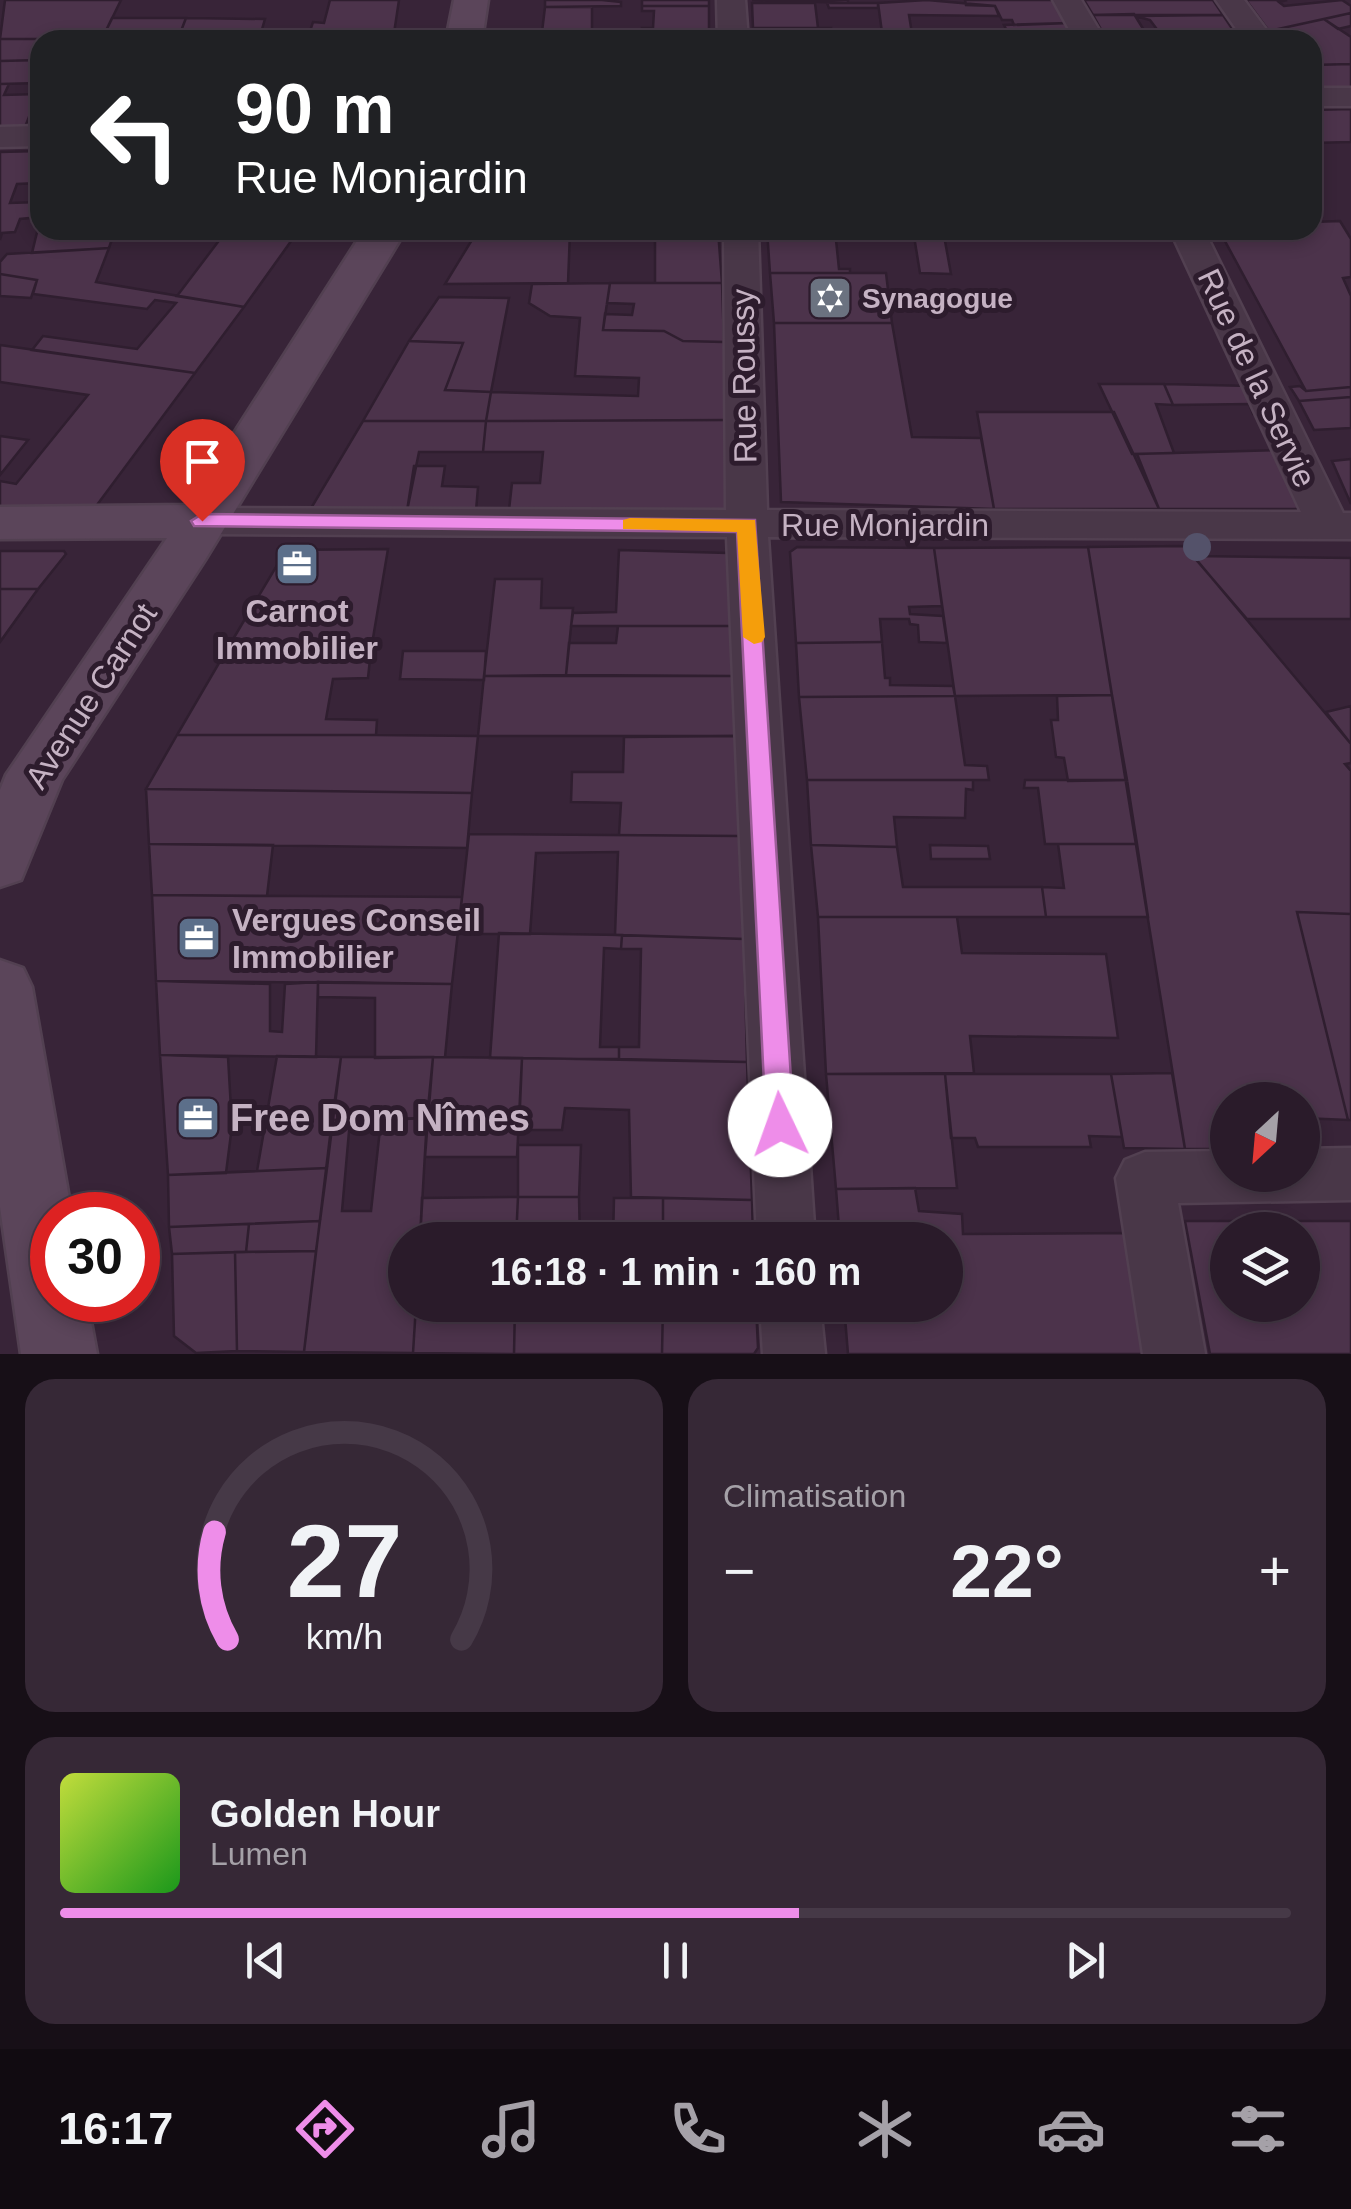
<!DOCTYPE html>
<html lang="fr">
<head>
<meta charset="utf-8">
<style>
	body { margin:0; font-family:Helvetica,sans-serif; background:#362836; color:#f1f3f6; height:100vh; display:flex; flex-direction:column; font-size:38px; white-space:nowrap }
	* { box-sizing:border-box; margin:0 }
	p { font-size:32px; color:#a5a1a8 }
	.icon { flex:none; width:55px; height:55px; fill:none; stroke:currentColor; stroke-width:2; stroke-linecap:round; stroke-linejoin:round }
	.map { position:relative; height:1354px; overflow:hidden }
	.panel { display:flex; flex-direction:column; gap:25px; padding:25px; background:#170f17; flex:1 }
	.panel>* { flex:none }
	.hud { position:absolute; left:30px; top:30px; width:1292px; height:210px; border-radius:30px; box-shadow:0 5px 15px #0003,0 0 0 2px #463947; background:#202124; color:#fff; overflow:hidden }
	.needle { width:65px; rotate:206deg }
	.tools { position:absolute; left:1210px; top:1082px; display:grid; gap:20px }
	.tools a { display:grid; place-items:center; width:110px; height:110px; border-radius:50%; background:#2a1b2a; box-shadow:0 5px 15px #0003,0 0 0 2px #463947; font-size:50px }
	.speed { position:absolute; left:30px; top:1192px; display:flex; gap:20px; font-size:50px; font-weight:700; text-align:center }
	.speed>* { display:grid; place-content:center; width:130px; height:130px; border-radius:50%; background:#2a1b2a; box-shadow:0 5px 15px #0003,0 0 0 2px #463947; line-height:1 }
	.speed .limit { border:15px solid #d22; background:#fff; color:#111 }
	.pin { position:absolute; display:grid; place-items:center; width:85px; height:85px; color:#fff; margin:-102px -42px; border-radius:50% 50% 50% 0; rotate:-45deg; box-shadow:0 0 10px #0007 }
	.pin .icon { rotate:45deg }
	.me { position:absolute; width:110px; margin:-55px; rotate:357deg; stroke-linejoin:round; filter:drop-shadow(0 0 8px #0008) }
	.turn { display:flex; align-items:center; gap:35px; height:210px; padding:0 40px; font-size:45px }
	.turn .icon { width:130px; height:130px; stroke-width:2.5 }
	.turn b { display:block; font-size:70px; line-height:85px }
	.big { font-size:75px; font-weight:600; line-height:1.1 }
	.panel .tile { flex:1; display:flex; flex-direction:column; justify-content:center; gap:15px; min-width:0; padding:0 35px; border-radius:30px; background:#362836 }
	.panel .dial { align-items:center; gap:0 }
	.dial svg { height:260px; overflow:visible; fill:none; stroke:#463947; stroke-width:7; stroke-linecap:round; text-anchor:middle }
	.dial text { fill:#f1f3f6; stroke:none }
	.song { display:flex; align-items:center; gap:30px }
	.cover { width:120px; height:120px; border-radius:15px; background:linear-gradient(135deg,hsl(70 70% 55%),hsl(120 70% 35%)) }
	.played { height:10px; border-radius:5px; background:linear-gradient(90deg,#ee8de9 60%,#463947 60%) }
	.keys { display:flex; justify-content:space-around; direction:ltr }
	.heat { display:flex; justify-content:space-between; align-items:center; font-size:55px; direction:ltr }
	.panel .tiles { flex:1; display:grid; gap:25px; grid-template-columns:1fr 1fr }
	.tile:last-child { grid-column:span 2 }
	.trip { position:absolute; left:388px; top:1222px; width:575px; height:100px; border-radius:50px; background:#2a1b2a; box-shadow:0 5px 15px #0003,0 0 0 2px #463947; font-weight:600; line-height:100px; text-align:center }
	.tabs { display:flex; height:160px; justify-content:space-around; align-items:center; background:#110b11; color:#a5a1a8 }
	.tabs .icon { width:70px; height:70px }
	.tabs .on { color:#ee8de9 }
	.tabs b { font-size:45px; color:#f1f3f6 }
	.map>svg:first-child { display:block }
</style>
</head>
<body>
<div class="map">
<svg width="1351" height="1354" viewBox="0 0 1351 1354">
	<rect width="100%" height="100%" fill="#382438"/>
	<path fill="#4c334b" stroke="#2f1e2f" stroke-width="2.5" fill-rule="evenodd" d="M 5,0 L 121,0 L 102,39 L 0,39 Z
		M 330,0 L 399,0 L 393,40 L 307,40 L 313,22 L 324,23 Z
		M 545,0 L 602,0 L 621,2 L 621,6 L 545,7 Z
		M 642,0 L 709,0 L 709,6 L 642,6 Z
		M 752,0 L 848,0 L 848,3 Z
		M 927,0 L 995,6 L 999,16 L 909,15 L 913,40 L 883,40 L 878,3 Z
		M 965,0 L 1054,0 L 1068,23 L 1014,25 L 1012,20 L 1002,20 L 995,6 L 966,5 Z
		M 1084,0 L 1213,0 L 1223,15 L 1093,15 Z
		M 1246,0 L 1287,0 L 1279,2 L 1284,6 L 1342,0 L 1351,6 L 1351,13 L 1269,31 Z
		M 752,3 L 815,3 L 818,28 L 753,28 Z
		M 827,3 L 878,3 L 878,8 L 829,8 Z
		M 642,6 L 709,6 L 709,34 L 642,34 L 642,28 L 653,28 L 654,11 L 642,11 Z
		M 545,7 L 592,7 L 592,34 L 621,34 L 620,40 L 541,40 Z
		M 1351,13 L 1351,26 L 1338,29 L 1324,19 Z
		M 1134,14 L 1150,40 L 1107,40 L 1093,15 Z
		M 1223,15 L 1237,36 L 1225,37 L 1220,30 L 1159,32 L 1150,20 L 1135,16 Z
		M 112,18 L 186,18 L 181,31 L 194,31 L 192,37 L 102,39 Z
		M 186,18 L 265,19 L 260,36 L 192,37 L 194,31 L 181,31 Z
		M 1324,19 L 1351,37 L 1351,64 L 1312,65 L 1312,40 L 1275,40 L 1269,31 Z
		M 1068,23 L 1073,33 L 1008,33 L 1004,25 Z
		M 753,28 L 831,28 L 831,32 L 819,32 L 819,40 L 754,40 Z
		M 654,34 L 709,34 L 710,40 L 653,40 Z
		M 0,39 L 59,39 L 40,40 L 40,60 L 0,61 Z
		M 40,60 L 40,83 L 0,84 L 0,61 Z
		M 1351,64 L 1351,90 L 1312,91 L 1312,65 Z
		M 0,84 L 9,84 L 4,95 L 38,94 L 25,127 L 0,128 Z
		M 40,89 L 40,127 L 25,127 Z
		M 1351,109 L 1351,142 L 1312,143 L 1312,110 Z
		M 40,151 L 40,183 L 17,184 L 10,203 L 40,202 L 40,217 L 20,219 L 15,232 L 2,233 L 0,240 L 0,152 Z
		M 40,220 L 40,230 L 115,230 L 109,248 L 32,253 Z
		M 1340,221 L 1351,239 L 1351,277 L 1343,278 L 1351,296 L 1351,387 L 1306,391 L 1219,230 L 1312,230 L 1312,222 Z
		M 227,230 L 299,230 L 244,307 L 177,296 Z
		M 478,230 L 614,230 L 570,232 L 568,283 L 445,284 Z
		M 614,230 L 718,230 L 722,283 L 655,283 L 655,232 Z
		M 767,230 L 835,230 L 839,269 L 850,269 L 850,273 L 770,273 Z
		M 913,230 L 943,230 L 951,274 L 920,273 Z
		M 109,248 L 96,282 L 244,307 L 195,373 L 32,350 L 43,336 L 137,349 L 176,303 L 155,300 L 147,309 L 33,294 L 37,280 L 0,274 L 0,262 L 7,254 Z
		M 770,273 L 886,273 L 892,323 L 774,323 Z
		M 0,274 L 37,280 L 31,298 L 0,296 Z
		M 610,283 L 603,330 L 664,331 L 683,341 L 724,342 L 728,420 L 486,421 L 491,392 L 638,396 L 639,378 L 575,376 L 580,318 L 550,316 L 529,303 L 532,284 Z
		M 610,283 L 722,283 L 724,342 L 683,341 L 664,331 L 603,330 L 605,314 L 632,315 L 634,304 L 607,303 Z
		M 439,297 L 509,298 L 491,392 L 445,390 L 463,343 L 409,341 Z
		M 774,323 L 892,323 L 912,437 L 981,438 L 994,509 L 781,502 Z
		M 409,341 L 463,343 L 445,390 L 491,392 L 486,421 L 363,421 Z
		M 0,345 L 195,373 L 91,513 L 0,513 L 0,481 L 16,484 L 88,395 L 0,382 Z
		M 1099,384 L 1164,384 L 1173,405 L 1156,404 L 1174,453 L 1132,454 Z
		M 1164,384 L 1251,386 L 1265,414 L 1253,414 L 1249,404 L 1173,405 Z
		M 1300,386 L 1306,391 L 1351,387 L 1351,397 L 1299,401 L 1290,387 Z
		M 1351,397 L 1351,428 L 1314,430 L 1299,401 Z
		M 977,412 L 1114,412 L 1159,509 L 994,509 Z
		M 728,420 L 731,507 L 723,510 L 509,510 L 512,483 L 540,483 L 543,452 L 483,452 L 486,421 Z
		M 363,421 L 486,421 L 483,452 L 419,452 L 407,511 L 310,510 Z
		M 0,436 L 28,440 L 0,475 Z
		M 1282,450 L 1304,509 L 1159,509 L 1137,454 Z
		M 1351,459 L 1351,504 L 1332,461 Z
		M 414,466 L 445,466 L 442,486 L 478,487 L 476,511 L 407,511 Z
		M 1185,546 L 1351,744 L 1351,763 L 1345,764 L 1351,771 L 1351,914 L 1297,912 L 1348,1120 L 1302,1118 L 1302,1100 L 1228,1100 L 1228,1149 L 1185,1149 L 1088,547 Z
		M 797,547 L 934,548 L 942,606 L 909,607 L 910,614 L 943,616 L 947,643 L 919,642 L 918,625 L 910,624 L 909,619 L 880,619 L 882,642 L 796,643 L 790,552 Z
		M 1088,547 L 1112,695 L 955,696 L 934,548 Z
		M 388,549 L 371,650 L 226,651 L 286,550 Z
		M 619,550 L 728,553 L 732,626 L 571,626 L 573,613 L 616,612 Z
		M 0,551 L 64,551 L 66,554 L 38,589 L 0,589 Z
		M 1193,556 L 1351,558 L 1351,619 L 1247,619 Z
		M 495,579 L 542,579 L 541,608 L 573,608 L 566,675 L 484,676 Z
		M 0,589 L 38,589 L 0,642 Z
		M 618,626 L 732,626 L 734,676 L 566,675 L 569,643 L 616,643 Z
		M 882,642 L 885,678 L 890,678 L 890,685 L 953,686 L 955,696 L 799,697 L 796,643 Z
		M 371,650 L 368,678 L 333,679 L 326,719 L 377,720 L 376,735 L 177,735 L 226,651 Z
		M 403,651 L 486,651 L 484,680 L 400,679 Z
		M 484,676 L 734,676 L 738,736 L 478,736 Z
		M 1112,695 L 1127,780 L 1068,781 L 1064,758 L 1056,757 L 1051,720 L 1058,720 L 1057,696 Z
		M 955,696 L 965,765 L 987,766 L 989,780 L 807,780 L 799,697 Z
		M 1351,706 L 1351,744 L 1326,712 Z
		M 177,735 L 376,735 L 478,736 L 472,793 L 146,789 Z
		M 738,736 L 739,836 L 619,835 L 621,803 L 571,802 L 572,772 L 623,772 L 624,737 Z
		M 807,780 L 973,780 L 973,790 L 966,789 L 965,818 L 894,817 L 897,847 L 811,845 Z
		M 1025,780 L 1127,780 L 1137,844 L 1045,844 L 1038,788 L 1024,788 Z
		M 146,789 L 472,793 L 467,848 L 149,844 Z
		M 469,834 L 739,836 L 744,939 L 615,935 L 618,852 L 536,853 L 530,934 L 458,934 Z
		M 149,844 L 273,845 L 267,896 L 152,895 Z
		M 1058,844 L 1137,844 L 1148,917 L 1046,917 L 1042,887 L 1064,888 Z
		M 811,845 L 897,847 L 903,887 L 1042,887 L 1046,917 L 818,917 Z
		M 930,845 L 988,846 L 990,859 L 931,859 Z
		M 152,895 L 462,897 L 452,984 L 156,981 Z
		M 1297,912 L 1351,914 L 1351,1120 L 1348,1120 Z
		M 818,917 L 957,917 L 962,953 L 1106,954 L 1118,1038 L 970,1036 L 974,1073 L 826,1074 Z
		M 499,933 L 622,935 L 621,949 L 604,948 L 600,1047 L 619,1047 L 619,1059 L 490,1058 Z
		M 622,935 L 744,939 L 747,1062 L 619,1059 L 619,1047 L 639,1047 L 641,949 L 621,949 Z
		M 156,981 L 270,984 L 270,1031 L 282,1032 L 285,984 L 318,982 L 316,1057 L 160,1055 Z
		M 318,982 L 452,984 L 445,1057 L 375,1058 L 375,998 L 318,997 Z
		M 160,1055 L 228,1057 L 232,1126 L 226,1173 L 168,1175 Z
		M 277,1056 L 341,1057 L 327,1168 L 257,1171 Z
		M 341,1057 L 433,1057 L 427,1118 L 332,1120 Z
		M 433,1057 L 522,1058 L 517,1157 L 425,1157 Z
		M 522,1058 L 747,1062 L 752,1200 L 631,1197 L 629,1110 L 565,1108 L 562,1130 L 519,1130 Z
		M 1172,1073 L 1185,1149 L 1124,1148 L 1111,1074 Z
		M 826,1074 L 945,1074 L 957,1188 L 836,1189 Z
		M 945,1074 L 1111,1074 L 1122,1137 L 1089,1136 L 1091,1147 L 978,1147 L 975,1138 L 951,1138 Z
		M 427,1118 L 420,1240 L 405,1240 L 405,1305 L 416,1305 L 413,1353 L 304,1352 L 332,1120 L 350,1120 L 342,1211 L 371,1211 L 381,1120 Z
		M 518,1145 L 581,1145 L 579,1197 L 518,1197 Z
		M 327,1168 L 320,1221 L 169,1227 L 168,1175 Z
		M 915,1188 L 919,1211 L 962,1214 L 963,1234 L 1135,1233 L 1156,1354 L 848,1354 L 844,1305 L 945,1305 L 945,1240 L 840,1240 L 836,1189 Z
		M 518,1197 L 579,1197 L 580,1240 L 516,1240 Z
		M 518,1197 L 516,1240 L 420,1240 L 422,1198 Z
		M 614,1198 L 663,1198 L 663,1240 L 613,1240 Z
		M 663,1198 L 752,1200 L 753,1240 L 663,1240 Z
		M 320,1221 L 316,1251 L 246,1252 L 249,1224 Z
		M 1185,1221 L 1351,1221 L 1351,1354 L 1210,1354 ZM 1228,1230 L 1302,1230 L 1302,1305 L 1228,1305 Z
		M 249,1224 L 246,1252 L 172,1254 L 169,1227 Z
		M 316,1251 L 304,1352 L 237,1351 L 235,1252 Z
		M 235,1252 L 237,1351 L 196,1353 L 174,1336 L 172,1254 Z
		M 416,1305 L 515,1305 L 514,1354 L 413,1353 Z
		M 515,1305 L 663,1305 L 662,1354 L 514,1354 Z
		M 663,1305 L 756,1305 L 758,1348 L 754,1354 L 662,1354 Z"/>
	<g fill="none" stroke-linecap="round" stroke-linejoin="round">
		<defs>
			<path id="street" d="M 717,0 L 745,0 L 748,40 L 718,40 Z
				M 1053,0 L 1081,0 L 1105,40 L 1075,40 Z
				M 1216,0 L 1244,0 L 1274,40 L 1244,40 Z
				M 1312,88 L 1351,88 L 1351,106 L 1312,106 Z
				M 40,126 L 40,146 L 0,147 L 0,127 Z
				M 724,230 L 758,230 L 767,510 L 1301,512 L 1170,230 L 1204,230 L 1343,513 L 1351,513 L 1351,539 L 768,537 L 815,1240 L 757,1240 L 727,537 L 202,534 L 187,530 L 181,521 L 187,512 L 202,508 L 726,510 Z
				M 1351,1148 L 1351,1200 L 1178,1203 L 1205,1354 L 1143,1354 L 1116,1178 L 1125,1160 L 1145,1152 L 1228,1151 L 1228,1175 L 1302,1175 L 1302,1149 Z
				M 760,1305 L 820,1305 L 825,1354 L 763,1354 Z"/>
			<path id="secondary" d="M 454,0 L 488,0 L 482,40 L 446,40 Z
				M 364,230 L 406,230 L 205,560 L 62,780 L 21,880 L 0,887 L 0,790 L 6,775 L 167,538 L 0,539 L 0,507 L 188,505 Z
				M 0,960 L 23,968 L 32,987 L 72,1215 L 52,1215 L 52,1300 L 87,1300 L 97,1354 L 21,1354 L 0,1207 Z"/>
		</defs>
		<use href="#street" stroke="#524051" stroke-width="5"/>
		<use href="#secondary" stroke="#524051" stroke-width="5"/>
		<use href="#street" fill="#493748" fill-rule="evenodd"/>
		<use href="#secondary" fill="#5b455a" fill-rule="evenodd"/>
	</g>
	<circle fill="#54526a" cx="1197" cy="547" r="14"/>
	<path fill="#ee8de9" stroke="#9b5c97" stroke-width="2.5" d="M 202,514 L 755,520 L 794,1125 L 790,1134 L 780,1137 L 770,1134 L 766,1125 L 737,532 L 194,526 L 191,521 Z"/>
	<path fill="#f59e0b" d="M 630,518 L 755,520 L 765,637 L 762,642 L 754,644 L 743,637 L 737,532 L 623,529 L 623,520 Z"/>
	<defs>
		<symbol id="synagogue-square" viewBox="-11 -11 22 22"><rect x="-9" y="-9" width="18" height="18" rx="4" fill="#6b7280" stroke="#2d1c2d"/><path d="M0-6.5L5.6 3.2H-5.6ZM0 6.5L5.6-3.2H-5.6Z" fill="#fff"/></symbol>
		<symbol id="office-square" viewBox="-11 -11 22 22"><rect x="-9" y="-9" width="18" height="18" rx="4" fill="#5c6f8a" stroke="#2d1c2d"/><path d="M-6-3h4V-5.5h4V-3h4V5H-6ZM-1-4.5V-3h2v-1.5ZM-6 0V1H6V0Z" fill="#fff"/></symbol>
	</defs>
	<g fill-rule="evenodd">
		<use href="#synagogue-square" x="805" y="273" width="50" height="50"/>
		<use href="#office-square" x="272" y="539" width="50" height="50"/>
		<use href="#office-square" x="174" y="913" width="50" height="50"/>
		<use href="#office-square" x="173" y="1093" width="50" height="50"/>
	</g>
	<g text-anchor="middle" stroke-width="10" stroke-linejoin="round" paint-order="stroke">
		<g font-size="28" font-weight="bold" fill="#c5b2c3" stroke="#2d1c2d" text-anchor="start">
			<text x="862" y="308">Synagogue</text>
		</g>
		<g font-size="32" fill="#c5b2c3" stroke="#2d1c2d">
			<text transform="translate(744 376) rotate(-91)" y="11">Rue Roussy</text>
			<text transform="translate(1257 378) rotate(65)" y="11">Rue de la Servie</text>
			<text x="885" y="536">Rue Monjardin</text>
			<text transform="translate(91 696) rotate(-57)" y="11">Avenue Carnot</text>
		</g>
		<g font-size="32" font-weight="bold" fill="#c5b2c3" stroke="#2d1c2d">
			<text x="297" y="622">Carnot<tspan x="297" dy="37">Immobilier</tspan></text>
			<text x="232" y="931" text-anchor="start">Vergues Conseil<tspan x="232" dy="37">Immobilier</tspan></text>
		</g>
		<g font-size="38" font-weight="bold" fill="#c5b2c3" stroke="#2d1c2d" text-anchor="start">
			<text x="230" y="1131">Free Dom Nîmes</text>
		</g>
	</g>
</svg>
<div class="tools">
<a><svg class="needle" viewBox="-14 -14 28 28"><path d="M0-13l5 13h-10z" fill="#e53935"/><path d="M0 13l5-13h-10z" fill="#a5a1a8"/></svg></a>
<a><svg class="icon" aria-label="layers" viewBox="0 0 24 24"><path d="M12 4l9 5-9 5-9-5zM3 14l9 5 9-5"/></svg></a>
</div>
<div class="speed"><div class="limit">30</div></div>
<div class="pin" style="left:202px;top:521px;background:#d93025"><svg class="icon" aria-label="arrive" viewBox="0 0 24 24"><path d="M6 21V4h12l-3 4 3 4H6"/></svg></div>
<svg class="me" style="left:780px;top:1125px" viewBox="-20 -20 40 40"><circle r="19" fill="#fff"/><path d="M0-13L10 11 0 6-10 11z" fill="#ee8de9"/></svg>
<div class="trip">16:18 · 1 min · 160 m</div>
<div class="hud">
<div class="turn"><svg class="icon" aria-label="left" viewBox="0 0 24 24"><path d="M17 20v-9H6M10 6l-5 5 5 5"/></svg><div><b>90 m</b>Rue Monjardin</div></div>
</div>
</div>
<section class="panel">
<div class="tiles">
<div class="tile dial"><svg viewBox="0 0 100 80">
<path d="M14 69A42 42 0 1 1 86 69"/>
<path d="M14 69A42 42 0 0 1 10 36" stroke="#ee8de9"/>
<text x="50" y="56" font-size="32" font-weight="700">27</text>
<text x="50" y="72" font-size="11">km/h</text>
</svg></div>
<div class="tile"><p>Climatisation</p>
<div class="heat"><a>−</a><b class="big">22°</b><a>+</a></div>
</div>
<div class="tile">
<div class="song"><i class="cover"></i><div><b>Golden Hour</b><p>Lumen</p></div></div>
<div class="played"></div>
<div class="keys"><svg class="icon" aria-label="previous" viewBox="0 0 24 24"><path d="M18 5L8 12l10 7zM5 5v14"/></svg><svg class="icon" aria-label="pause" viewBox="0 0 24 24"><path d="M8 5v14M16 5v14"/></svg><svg class="icon" aria-label="next" viewBox="0 0 24 24"><path d="M6 5l10 7-10 7zM19 5v14"/></svg></div>
</div>
</div>
</section>
<nav class="tabs">
<b>16:17</b>
<svg class="icon on" aria-label="directions" viewBox="0 0 24 24"><path d="M12 3l9 9-9 9-9-9zM9 14v-3h6M13 9l2 2-2 2"/></svg>
<svg class="icon" aria-label="music" viewBox="0 0 24 24"><path d="M9 18V5l10-2v13"/><circle cx="6" cy="18" r="3"/><circle cx="16" cy="16" r="3"/></svg>
<svg class="icon" aria-label="phone" viewBox="0 0 24 24"><path d="M5 4h4l2 5-3 2q2 4 5 5l2-3 5 2v4C11 20 4 13 5 4z"/></svg>
<svg class="icon" aria-label="climate" viewBox="0 0 24 24"><path d="M12 3v18M4 7l16 10M4 17L20 7"/></svg>
<svg class="icon" aria-label="car" viewBox="0 0 24 24"><path d="M5 17H2v-5l4-1 3-4h7l3 4 3 1v5h-3M9 17h6M6 11h13"/><circle cx="7" cy="17" r="2"/><circle cx="17" cy="17" r="2"/></svg>
<svg class="icon" aria-label="filters" viewBox="0 0 24 24"><path d="M4 7h16M4 17h16"/><circle cx="9" cy="7" r="2"/><circle cx="15" cy="17" r="2"/></svg>
</nav>
</body>
</html>
